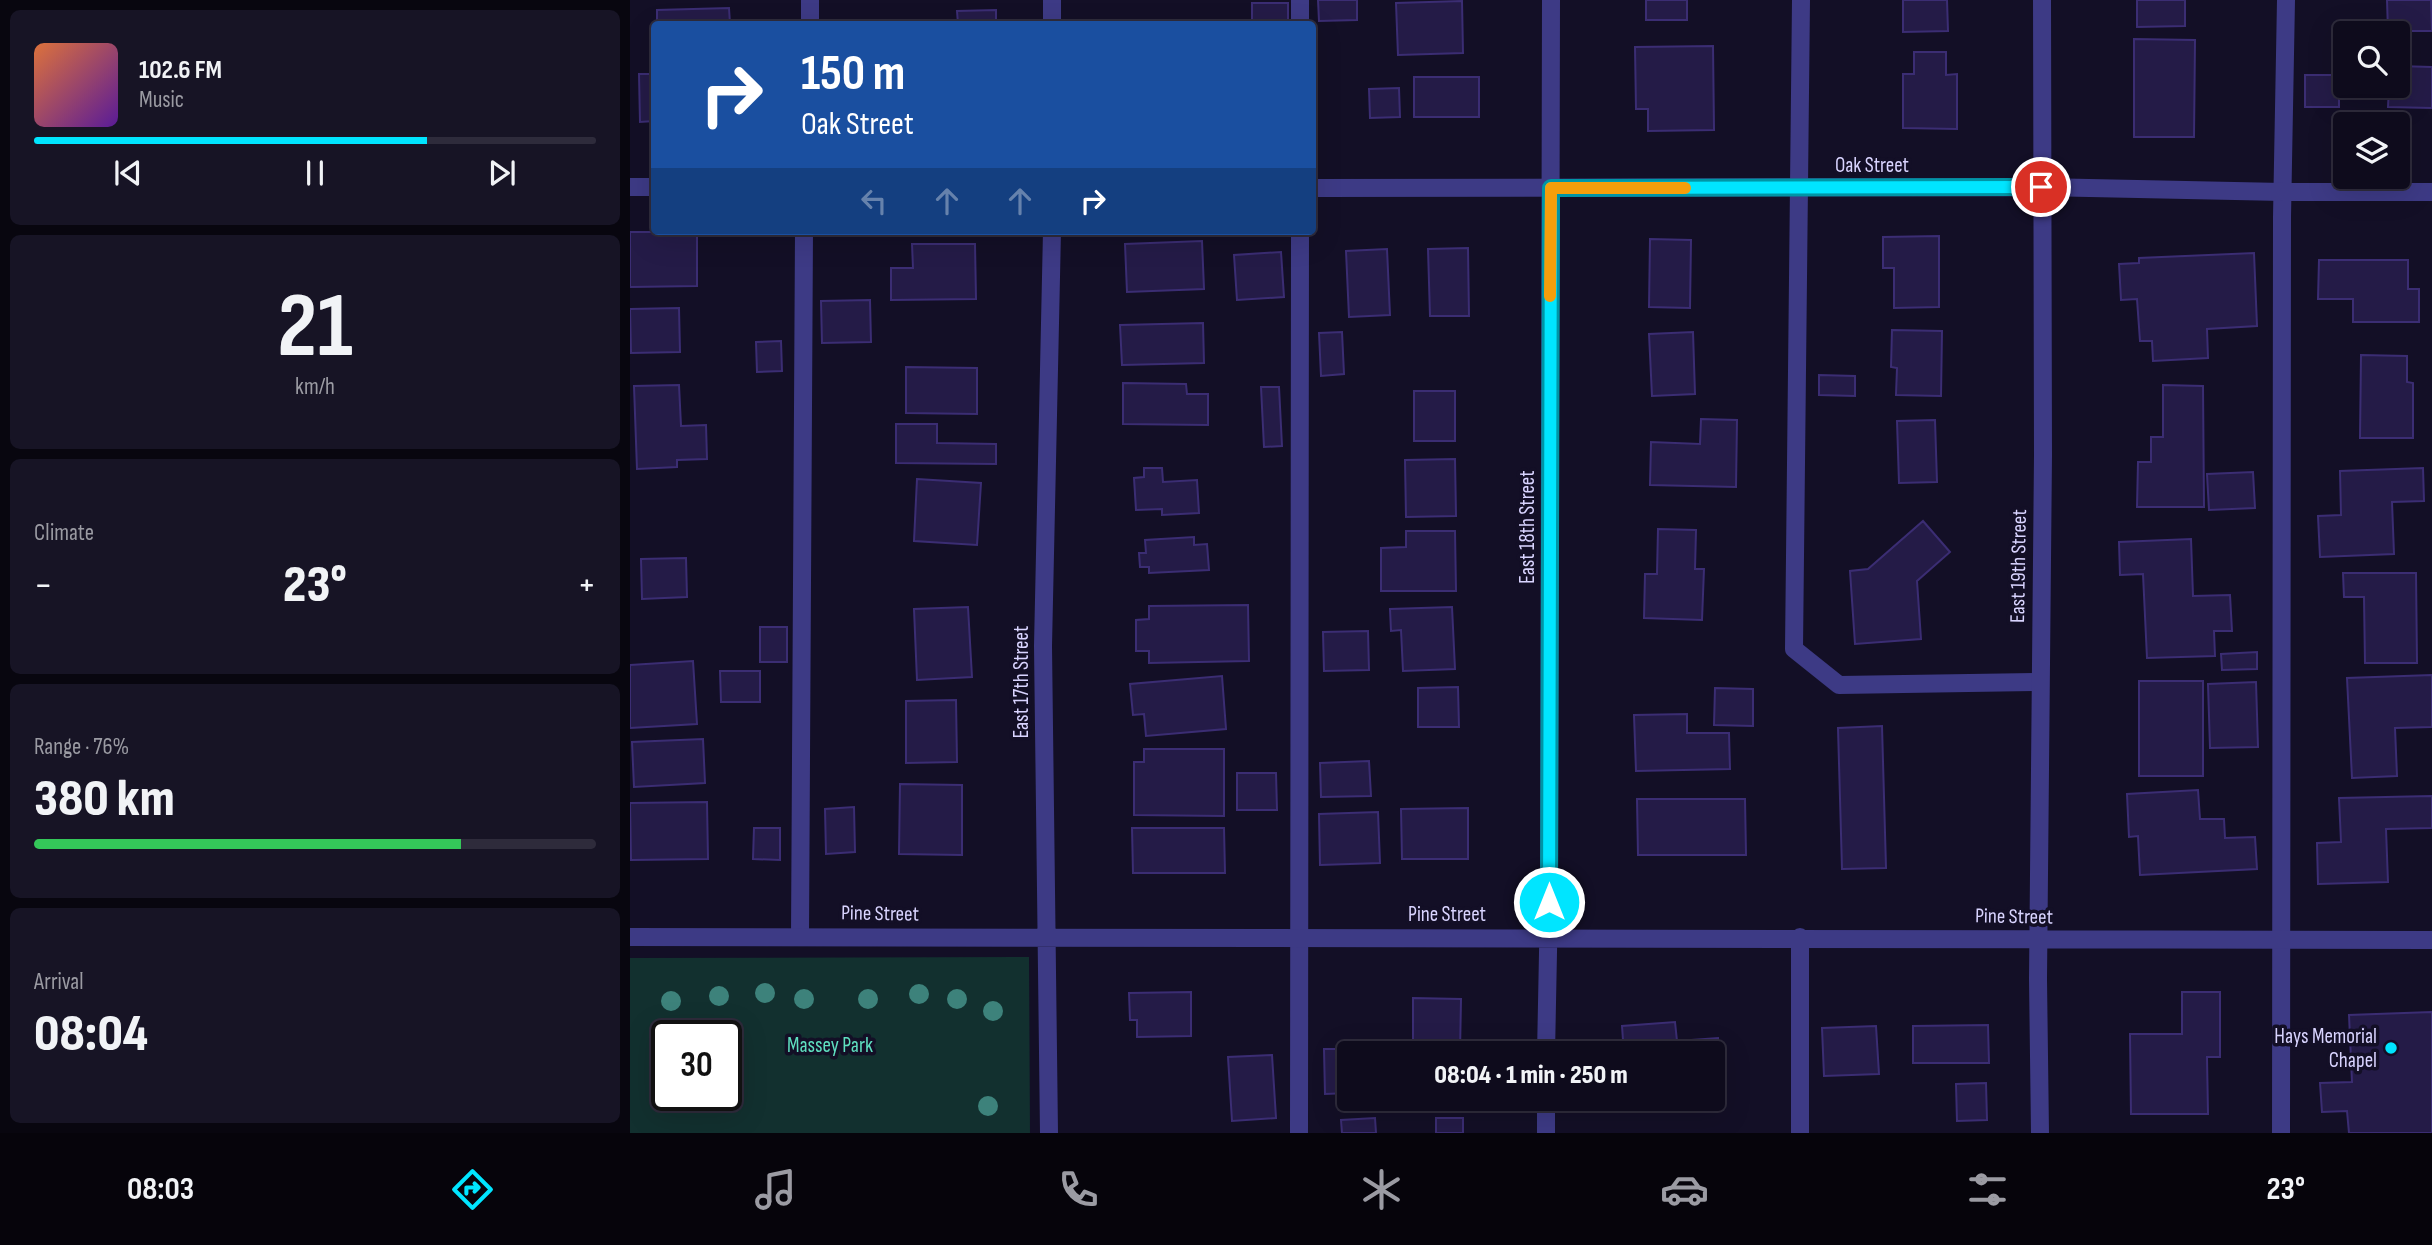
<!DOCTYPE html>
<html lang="en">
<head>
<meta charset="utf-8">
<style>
	body { margin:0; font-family:"Sofia Sans Condensed",sans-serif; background:#171425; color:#f1f3f6; height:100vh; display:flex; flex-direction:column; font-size:26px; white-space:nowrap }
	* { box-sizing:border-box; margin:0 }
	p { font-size:23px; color:#9b9ba3 }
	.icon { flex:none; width:38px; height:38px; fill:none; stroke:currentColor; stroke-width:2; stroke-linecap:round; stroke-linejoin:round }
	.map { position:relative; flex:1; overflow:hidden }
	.details { display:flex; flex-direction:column; gap:10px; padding:10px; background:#08060f; width:630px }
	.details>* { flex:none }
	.guide { position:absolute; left:21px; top:21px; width:665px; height:214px; border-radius:7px; box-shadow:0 7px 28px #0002,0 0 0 2px #2e2b3b; background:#1a4fa0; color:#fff; overflow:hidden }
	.tools { position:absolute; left:1703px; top:21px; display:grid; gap:14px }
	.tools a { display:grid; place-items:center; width:77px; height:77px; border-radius:7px; background:#0e0b1c; box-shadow:0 7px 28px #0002,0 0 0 2px #2e2b3b; font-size:35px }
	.speed { position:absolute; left:21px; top:1020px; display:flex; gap:14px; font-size:35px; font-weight:700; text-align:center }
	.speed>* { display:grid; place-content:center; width:91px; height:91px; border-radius:50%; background:#0e0b1c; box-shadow:0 7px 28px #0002,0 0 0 2px #2e2b3b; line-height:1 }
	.speed .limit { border:4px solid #111; border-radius:10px; background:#fff; color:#111 }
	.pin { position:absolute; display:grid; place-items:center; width:60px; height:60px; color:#fff; margin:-30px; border:4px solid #fff; border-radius:50%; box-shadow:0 2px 7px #0007 }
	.me { position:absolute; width:77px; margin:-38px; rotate:0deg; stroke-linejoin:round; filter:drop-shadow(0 0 5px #0008) }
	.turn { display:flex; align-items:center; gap:24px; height:147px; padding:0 35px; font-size:32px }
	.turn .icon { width:91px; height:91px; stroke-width:2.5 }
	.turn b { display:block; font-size:49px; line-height:60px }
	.lanes { display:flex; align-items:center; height:66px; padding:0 35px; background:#0003; justify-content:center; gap:35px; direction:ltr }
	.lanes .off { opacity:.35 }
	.big { font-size:52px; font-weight:800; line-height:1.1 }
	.details .tile { flex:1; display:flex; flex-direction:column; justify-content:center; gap:10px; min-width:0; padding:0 24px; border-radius:10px; background:#171425 }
	.details .dial { align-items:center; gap:0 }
	.dial b { font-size:91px; line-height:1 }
	.song { display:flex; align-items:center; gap:21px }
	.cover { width:84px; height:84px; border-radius:10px; background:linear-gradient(135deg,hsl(20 70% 55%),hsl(270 70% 35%)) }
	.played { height:7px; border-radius:4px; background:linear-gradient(90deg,#00e5ff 70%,#2e2b3b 70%) }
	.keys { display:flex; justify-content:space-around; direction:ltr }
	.heat { display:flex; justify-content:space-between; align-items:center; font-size:38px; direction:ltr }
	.charge { height:10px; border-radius:5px; background:linear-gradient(90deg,#34c759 76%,#2e2b3b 0) }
	.trip { position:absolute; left:707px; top:1041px; width:388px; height:70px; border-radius:7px; background:#0e0b1c; box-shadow:0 7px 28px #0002,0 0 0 2px #2e2b3b; font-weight:800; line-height:70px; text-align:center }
	.menu { display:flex; height:112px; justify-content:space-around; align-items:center; background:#06040b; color:#9b9ba3 }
	.menu .icon { width:49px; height:49px }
	.menu .current { color:#00e5ff }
	.menu b { font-size:32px; color:#f1f3f6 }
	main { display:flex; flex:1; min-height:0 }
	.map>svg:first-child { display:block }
</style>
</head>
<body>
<main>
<section class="details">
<div class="tile">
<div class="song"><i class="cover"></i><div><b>102.6 FM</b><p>Music</p></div></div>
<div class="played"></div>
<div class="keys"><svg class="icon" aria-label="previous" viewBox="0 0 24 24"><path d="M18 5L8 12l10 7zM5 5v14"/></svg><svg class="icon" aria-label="pause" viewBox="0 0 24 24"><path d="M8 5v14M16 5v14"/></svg><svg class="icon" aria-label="next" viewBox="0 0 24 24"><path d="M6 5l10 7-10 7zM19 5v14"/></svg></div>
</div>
<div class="tile dial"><b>21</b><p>km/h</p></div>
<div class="tile"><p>Climate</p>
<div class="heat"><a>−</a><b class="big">23°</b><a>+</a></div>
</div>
<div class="tile"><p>Range · 76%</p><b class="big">380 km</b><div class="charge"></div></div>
<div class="tile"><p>Arrival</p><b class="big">08:04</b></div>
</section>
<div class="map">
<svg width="1802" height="1133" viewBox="0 0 1802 1133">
	<rect width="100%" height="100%" fill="#130f26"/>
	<path fill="#12302f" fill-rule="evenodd" d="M 399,957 L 400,1133 L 0,1133 L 0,958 ZM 37,1036 L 96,1036 L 96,1096 L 37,1096 Z"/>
	<path fill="#241b47" stroke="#3b2d73" stroke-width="2" d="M 688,0 L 727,0 L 727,20 L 689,21 Z
		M 1016,0 L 1057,0 L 1057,20 L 1016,20 Z
		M 1273,0 L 1317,0 L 1318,31 L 1273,32 Z
		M 1507,0 L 1555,0 L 1555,26 L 1507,27 Z
		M 1757,0 L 1801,0 L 1802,31 L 1758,31 Z
		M 832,1 L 833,53 L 768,55 L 766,3 Z
		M 622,3 L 658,3 L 658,24 L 622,24 Z
		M 99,8 L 100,24 L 27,24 L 27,10 Z
		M 366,10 L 366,24 L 328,24 L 327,11 Z
		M 1504,39 L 1565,40 L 1564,137 L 1504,137 Z
		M 1083,46 L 1084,130 L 1018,131 L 1018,109 L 1006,109 L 1005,47 Z
		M 1284,52 L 1316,52 L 1316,75 L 1327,74 L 1327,129 L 1273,128 L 1273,74 L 1284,74 Z
		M 1768,66 L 1802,67 L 1802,108 L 1758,107 L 1759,86 L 1768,86 Z
		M 9,74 L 24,74 L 24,121 L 10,122 Z
		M 1675,75 L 1709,75 L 1709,107 L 1675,107 Z
		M 784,77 L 849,77 L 849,117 L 784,117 Z
		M 769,88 L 770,117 L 740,118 L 739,89 Z
		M 0,232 L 67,232 L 67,286 L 0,287 Z
		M 1309,236 L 1309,307 L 1264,308 L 1264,268 L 1253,268 L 1253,237 Z
		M 1020,239 L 1061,240 L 1060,308 L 1019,307 Z
		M 572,241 L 574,289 L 497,292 L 495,244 Z
		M 282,244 L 345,244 L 346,299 L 261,300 L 261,268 L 283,268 Z
		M 838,248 L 839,316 L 800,316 L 798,249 Z
		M 757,249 L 760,315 L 719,317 L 716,251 Z
		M 651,252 L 654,297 L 607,300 L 604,255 Z
		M 1624,253 L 1627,326 L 1577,329 L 1578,358 L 1523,361 L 1522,341 L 1510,341 L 1507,299 L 1491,300 L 1489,264 L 1509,263 L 1509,258 Z
		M 1689,260 L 1778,260 L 1778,289 L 1789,289 L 1789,322 L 1723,322 L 1723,299 L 1688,299 Z
		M 240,300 L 241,342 L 192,343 L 191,301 Z
		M 49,308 L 50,352 L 1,353 L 0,309 Z
		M 573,323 L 574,363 L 492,365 L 490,325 Z
		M 1262,330 L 1312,331 L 1311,396 L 1266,395 L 1267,368 L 1261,367 Z
		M 712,332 L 714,374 L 691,376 L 689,333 Z
		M 1063,332 L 1065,394 L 1022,396 L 1019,334 Z
		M 151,341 L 152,371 L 127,372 L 126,342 Z
		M 1731,355 L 1777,356 L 1777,382 L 1783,383 L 1783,438 L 1730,438 Z
		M 276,367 L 347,368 L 347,414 L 276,413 Z
		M 1189,375 L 1225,376 L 1225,396 L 1189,395 Z
		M 493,383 L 556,384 L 557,394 L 578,394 L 578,425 L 493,424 Z
		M 49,385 L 51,426 L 76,425 L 77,459 L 47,460 L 47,467 L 7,469 L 4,386 Z
		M 1533,385 L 1573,386 L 1574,507 L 1507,507 L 1508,462 L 1521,462 L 1521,437 L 1533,437 Z
		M 631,387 L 649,387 L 652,446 L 634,447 Z
		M 784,391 L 825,391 L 825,441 L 784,441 Z
		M 1071,419 L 1107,420 L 1106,487 L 1020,485 L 1021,442 L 1070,444 Z
		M 1305,420 L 1307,482 L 1269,483 L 1267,421 Z
		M 266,424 L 307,424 L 307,443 L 366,444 L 366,464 L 266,463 Z
		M 825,459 L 826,516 L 776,517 L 775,460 Z
		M 514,468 L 532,468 L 533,482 L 567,480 L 569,513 L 532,515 L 532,509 L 506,510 L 504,478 L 514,477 Z
		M 1793,468 L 1794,501 L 1762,502 L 1764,554 L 1690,557 L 1688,516 L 1711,515 L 1710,471 Z
		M 1623,472 L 1625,508 L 1579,510 L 1577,474 Z
		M 287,479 L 351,483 L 347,545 L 284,541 Z
		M 1293,521 L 1320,552 L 1287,581 L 1291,639 L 1225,644 L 1220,571 L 1238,569 Z
		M 1028,529 L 1066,530 L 1065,569 L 1074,569 L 1072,620 L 1014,618 L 1015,574 L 1027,574 Z
		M 776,531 L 825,531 L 826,591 L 751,591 L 751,548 L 776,547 Z
		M 564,537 L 564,545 L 577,544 L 579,570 L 519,573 L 519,567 L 510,567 L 509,553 L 516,553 L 515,540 Z
		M 1561,539 L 1563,596 L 1600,595 L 1602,631 L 1584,631 L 1585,656 L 1517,658 L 1513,574 L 1490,575 L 1489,542 Z
		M 56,558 L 57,597 L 12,599 L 11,559 Z
		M 1713,573 L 1786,573 L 1787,663 L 1735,663 L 1734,597 L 1714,597 Z
		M 618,605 L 619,661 L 519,663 L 519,651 L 506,651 L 506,620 L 519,619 L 519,606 Z
		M 338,607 L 342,677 L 287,680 L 284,609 Z
		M 822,607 L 825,669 L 773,671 L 771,630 L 761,631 L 760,609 Z
		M 130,627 L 157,627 L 157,662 L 130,662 Z
		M 738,631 L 739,670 L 694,671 L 693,632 Z
		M 1627,652 L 1627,669 L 1592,670 L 1591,654 Z
		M 63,661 L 67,724 L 0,728 L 0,665 Z
		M 90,671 L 130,671 L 130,702 L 91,702 Z
		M 1802,675 L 1802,727 L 1765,728 L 1767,776 L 1722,778 L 1717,678 Z
		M 592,676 L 596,729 L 516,736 L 514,714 L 503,715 L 500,684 Z
		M 1509,681 L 1573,681 L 1573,776 L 1509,776 Z
		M 1626,682 L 1628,747 L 1580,748 L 1578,684 Z
		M 828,687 L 829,727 L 788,727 L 788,688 Z
		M 1085,688 L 1123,689 L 1123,726 L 1084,725 Z
		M 326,700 L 327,762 L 276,763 L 276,701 Z
		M 1057,714 L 1057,733 L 1099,733 L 1100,769 L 1006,771 L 1004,715 Z
		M 1252,726 L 1256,868 L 1212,869 L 1208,728 Z
		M 73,739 L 75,783 L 4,787 L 2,742 Z
		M 514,749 L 594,749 L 594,816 L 504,815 L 504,762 L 514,762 Z
		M 739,761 L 741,796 L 691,797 L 690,763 Z
		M 607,773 L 646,773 L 647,810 L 607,810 Z
		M 270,784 L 332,785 L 332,855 L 269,854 Z
		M 1568,790 L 1570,819 L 1594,819 L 1595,838 L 1625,837 L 1627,869 L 1510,875 L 1508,836 L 1499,837 L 1497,794 Z
		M 1802,796 L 1802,828 L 1756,829 L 1758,882 L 1688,884 L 1687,843 L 1711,842 L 1709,798 Z
		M 1007,799 L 1115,799 L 1116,855 L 1008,855 Z
		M 77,802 L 78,859 L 1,860 L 0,803 Z
		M 224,807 L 225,852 L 196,854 L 195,809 Z
		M 838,808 L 838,859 L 772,859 L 771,809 Z
		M 748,812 L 750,863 L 690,865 L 689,814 Z
		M 124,828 L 150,828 L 150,860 L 123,859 Z
		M 502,828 L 594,828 L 595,873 L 503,873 Z
		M 561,992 L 561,1036 L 507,1037 L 507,1020 L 500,1020 L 499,993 Z
		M 1552,992 L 1590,992 L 1590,1057 L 1577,1057 L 1578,1114 L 1501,1114 L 1500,1034 L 1552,1034 Z
		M 783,998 L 831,999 L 830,1052 L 783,1051 Z
		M 1802,1012 L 1802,1133 L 1719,1133 L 1717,1111 L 1692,1112 L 1690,1083 L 1722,1082 L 1719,1015 Z
		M 1045,1022 L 1047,1041 L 1088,1038 L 1090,1064 L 1083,1064 L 1083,1054 L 994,1054 L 992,1026 Z
		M 1358,1025 L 1359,1063 L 1283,1063 L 1283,1026 Z
		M 1246,1026 L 1249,1074 L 1194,1076 L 1192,1028 Z
		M 694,1049 L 721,1049 L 719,1093 L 695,1094 Z
		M 642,1055 L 646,1118 L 602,1121 L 598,1057 Z
		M 1356,1083 L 1357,1120 L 1327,1121 L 1326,1084 Z
		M 745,1118 L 746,1133 L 712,1133 L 711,1120 Z
		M 806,1118 L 833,1118 L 833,1133 L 806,1133 Z"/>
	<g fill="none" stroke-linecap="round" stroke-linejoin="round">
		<path stroke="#3d3a85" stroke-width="18" d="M 1171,0 L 1164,649 L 1209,685 L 1410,682
			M 180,24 L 180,0
			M 670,24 L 670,0
			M 170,935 L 174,231
			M 1170,937 L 1170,1133
			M 669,1133 L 670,231
			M 1651,1133 L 1652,217 L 1656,0"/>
		<path stroke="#3d3a85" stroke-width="18" d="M 422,0 L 422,24
			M 0,187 L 24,187
			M 682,188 L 1411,187 L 1653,192 L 1802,192
			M 0,937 L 1802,940
			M 916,1054 L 919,902 L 921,0
			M 916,1099 L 916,1133
			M 419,1133 L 413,646 L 422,231
			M 1410,1133 L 1408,979 L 1413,455 L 1412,0"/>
	</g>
	<g fill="#3d827b">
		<circle cx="135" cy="993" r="10"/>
		<circle cx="289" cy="994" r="10"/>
		<circle cx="89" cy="996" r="10"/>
		<circle cx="174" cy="999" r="10"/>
		<circle cx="238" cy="999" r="10"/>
		<circle cx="327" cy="999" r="10"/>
		<circle cx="41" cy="1001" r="10"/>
		<circle cx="363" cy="1011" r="10"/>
		<circle cx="358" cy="1106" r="10"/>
	</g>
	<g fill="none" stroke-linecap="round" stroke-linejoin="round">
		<defs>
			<path id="route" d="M 919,902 L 921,188 L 1411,187"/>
		</defs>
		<use href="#route" stroke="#0095a6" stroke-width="18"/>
		<use href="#route" stroke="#00e5ff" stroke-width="12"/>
		<path stroke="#f59e0b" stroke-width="12" d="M 920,296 L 921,188 L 1055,188"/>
	</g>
	<circle fill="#00e5ff" stroke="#130f26" stroke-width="2.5" cx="1761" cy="1048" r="7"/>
	<g text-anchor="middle" stroke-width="7" stroke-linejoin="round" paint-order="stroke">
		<g font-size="21" fill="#d9d4ff" stroke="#130f26">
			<text x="1242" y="172">Oak Street</text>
			<text transform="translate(897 527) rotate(-90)" y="7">East 18th Street</text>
			<text transform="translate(1388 566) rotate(-89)" y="7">East 19th Street</text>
			<text transform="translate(391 682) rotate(-90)" y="7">East 17th Street</text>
			<text transform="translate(250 913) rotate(1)" y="7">Pine Street</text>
			<text x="817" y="921">Pine Street</text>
			<text transform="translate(1384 916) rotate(1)" y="7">Pine Street</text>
		</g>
		<g font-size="21" fill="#d9d4ff" stroke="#130f26" text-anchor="end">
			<text x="1747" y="1043">Hays Memorial<tspan x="1747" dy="24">Chapel</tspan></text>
		</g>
		<g font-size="21" fill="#5fe0c0" stroke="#130f26">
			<text x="200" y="1052">Massey Park</text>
		</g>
	</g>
</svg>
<div class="tools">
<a><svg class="icon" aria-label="search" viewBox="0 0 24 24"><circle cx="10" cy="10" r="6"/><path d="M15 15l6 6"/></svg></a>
<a><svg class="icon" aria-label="layers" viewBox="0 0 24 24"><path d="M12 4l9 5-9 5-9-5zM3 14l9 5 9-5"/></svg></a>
</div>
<div class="speed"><div class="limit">30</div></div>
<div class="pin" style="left:1411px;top:187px;background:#d93025"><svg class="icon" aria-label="arrive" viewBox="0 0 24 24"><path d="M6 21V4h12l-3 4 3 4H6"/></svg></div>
<svg class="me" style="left:919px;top:902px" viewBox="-20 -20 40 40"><circle r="17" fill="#00e5ff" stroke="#fff" stroke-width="3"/><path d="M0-11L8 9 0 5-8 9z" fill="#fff"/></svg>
<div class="trip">08:04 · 1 min · 250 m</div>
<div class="guide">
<div class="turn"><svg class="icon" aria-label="right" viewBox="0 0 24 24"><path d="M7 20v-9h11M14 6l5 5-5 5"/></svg><div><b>150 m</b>Oak Street</div></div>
<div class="lanes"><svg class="icon off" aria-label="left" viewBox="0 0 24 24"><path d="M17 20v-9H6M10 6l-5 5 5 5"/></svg><svg class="icon off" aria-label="ahead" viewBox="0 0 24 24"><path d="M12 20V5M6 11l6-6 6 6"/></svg><svg class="icon off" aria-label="ahead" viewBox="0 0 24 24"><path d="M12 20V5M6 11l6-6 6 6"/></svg><svg class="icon" aria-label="right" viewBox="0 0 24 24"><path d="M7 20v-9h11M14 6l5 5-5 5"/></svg></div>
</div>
</div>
</main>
<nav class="menu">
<b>08:03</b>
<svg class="icon current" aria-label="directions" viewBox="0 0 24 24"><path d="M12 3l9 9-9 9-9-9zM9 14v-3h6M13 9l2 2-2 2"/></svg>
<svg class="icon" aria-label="music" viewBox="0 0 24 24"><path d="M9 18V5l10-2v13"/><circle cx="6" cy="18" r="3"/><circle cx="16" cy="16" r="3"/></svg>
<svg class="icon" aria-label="phone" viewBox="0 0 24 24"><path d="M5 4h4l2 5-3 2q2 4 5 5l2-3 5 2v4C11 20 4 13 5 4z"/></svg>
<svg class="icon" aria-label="climate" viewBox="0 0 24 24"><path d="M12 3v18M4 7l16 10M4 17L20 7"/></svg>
<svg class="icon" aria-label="car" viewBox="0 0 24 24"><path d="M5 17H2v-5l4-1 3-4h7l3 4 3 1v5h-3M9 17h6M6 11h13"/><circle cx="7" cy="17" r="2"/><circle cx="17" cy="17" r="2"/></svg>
<svg class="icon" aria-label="filters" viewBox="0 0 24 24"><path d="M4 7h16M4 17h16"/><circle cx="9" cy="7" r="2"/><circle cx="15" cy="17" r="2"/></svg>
<b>23°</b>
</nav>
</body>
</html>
